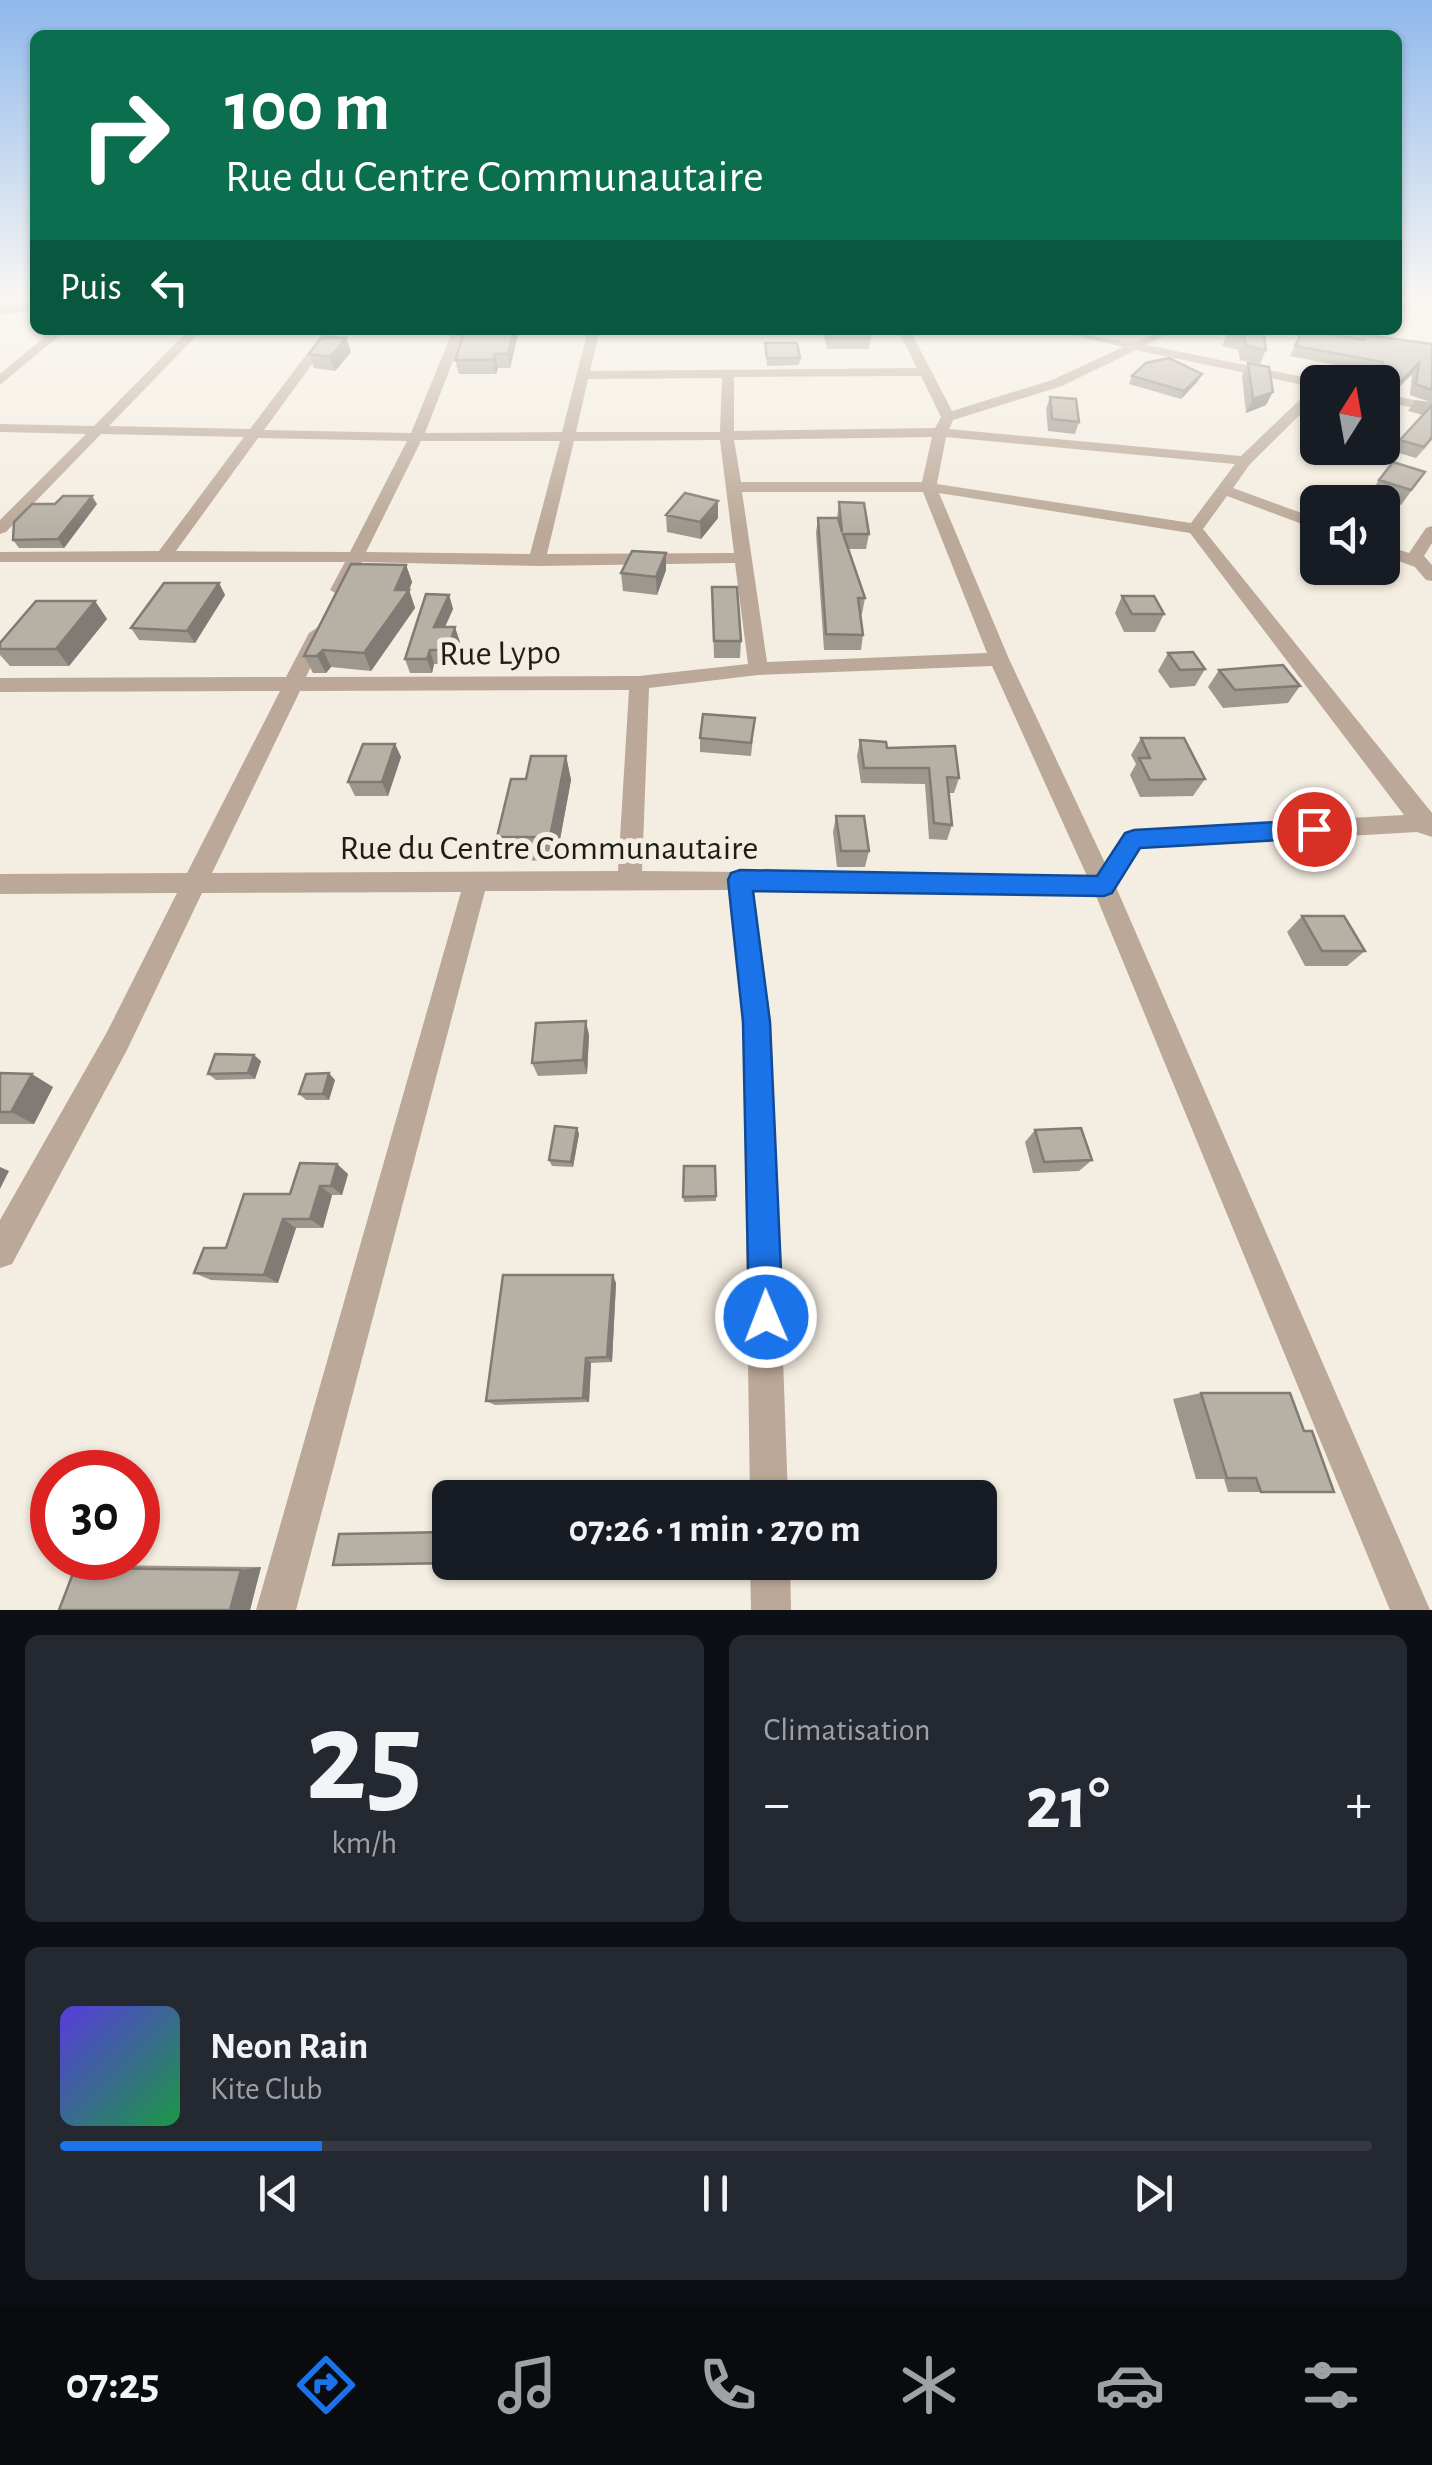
<!DOCTYPE html>
<html lang="fr">
<head>
<meta charset="utf-8">
<style>
	body { margin:0; font-family:"Alegreya Sans",sans-serif; background:#242831; color:#f1f3f6; height:100vh; display:flex; flex-direction:column; font-size:38px; white-space:nowrap }
	* { box-sizing:border-box; margin:0 }
	p { font-size:32px; color:#9ea1a6 }
	.icon { flex:none; width:55px; height:55px; fill:none; stroke:currentColor; stroke-width:2; stroke-linecap:round; stroke-linejoin:round }
	.map { position:relative; height:1610px; overflow:hidden }
	.sheet { display:flex; flex-direction:column; gap:25px; padding:25px; background:#0d0f14; flex:1 }
	.sheet>* { flex:none }
	.guide { position:absolute; left:30px; top:30px; width:1372px; height:305px; border-radius:15px; box-shadow:0 2px 8px #0004; background:#0b6e4f; color:#fff; overflow:hidden }
	.needle { width:65px; rotate:11deg }
	.controls { position:absolute; left:1300px; top:365px; display:grid; gap:20px }
	.controls a { display:grid; place-items:center; width:100px; height:100px; border-radius:15px; background:#171b24; box-shadow:0 2px 8px #0004; font-size:50px }
	.speed { position:absolute; left:30px; top:1450px; display:flex; gap:20px; font-size:50px; font-weight:700; text-align:center }
	.speed>* { display:grid; place-content:center; width:130px; height:130px; border-radius:50%; background:#171b24; box-shadow:0 2px 8px #0004; line-height:1 }
	.speed .limit { border:15px solid #d22; background:#fff; color:#111 }
	.pin { position:absolute; display:grid; place-items:center; width:85px; height:85px; color:#fff; margin:-42px; border:5px solid #fff; border-radius:50%; box-shadow:0 2px 10px #0007 }
	.me { position:absolute; width:110px; margin:-55px; rotate:359deg; stroke-linejoin:round; filter:drop-shadow(0 0 8px #0008) }
	.turn { display:flex; align-items:center; gap:35px; height:210px; padding:0 30px; font-size:45px }
	.turn .icon { width:130px; height:130px; stroke-width:2.5 }
	.turn b { display:block; font-size:70px; line-height:85px }
	.then { display:flex; align-items:center; height:95px; padding:0 30px; background:#0003; gap:20px; font-size:38px }
	.big { font-size:75px; font-weight:700; line-height:1.1 }
	.sheet .tile { flex:1; display:flex; flex-direction:column; justify-content:center; gap:15px; min-width:0; padding:0 35px; border-radius:15px; background:#242831 }
	.sheet .dial { align-items:center; gap:0 }
	.dial b { font-size:130px; line-height:1 }
	.song { display:flex; align-items:center; gap:30px }
	.cover { width:120px; height:120px; border-radius:15px; background:linear-gradient(135deg,hsl(250 70% 55%),hsl(140 70% 35%)) }
	.played { height:10px; border-radius:5px; background:linear-gradient(90deg,#1a73e8 20%,#363941 20%) }
	.keys { display:flex; justify-content:space-around; direction:ltr }
	.heat { display:flex; justify-content:space-between; align-items:center; font-size:55px; direction:ltr }
	.sheet .tiles { flex:1; display:grid; gap:25px; grid-template-columns:1fr 1fr }
	.tile:last-child { grid-column:span 2 }
	.trip { position:absolute; left:432px; top:1480px; width:565px; height:100px; border-radius:15px; background:#171b24; box-shadow:0 2px 8px #0004; font-weight:700; line-height:100px; text-align:center }
	.menu { display:flex; height:160px; justify-content:space-around; align-items:center; background:#090b0e; color:#9ea1a6 }
	.menu .icon { width:70px; height:70px }
	.menu .active { color:#1a73e8 }
	.menu b { font-size:45px; color:#f1f3f6 }
	.map>svg:first-child { display:block }
</style>
</head>
<body>
<div class="map">
<svg width="1432" height="1610" viewBox="0 0 1432 1610">
	<rect width="100%" height="100%" fill="#f4ede1"/>
	<g fill="none" stroke-linecap="round" stroke-linejoin="round">
		<path fill="#bba898" fill-rule="evenodd" d="M 1421,303 L 1432,303 L 1432,307 L 1422,305 Z
			M 53,330 L 66,330 L 0,385 L 0,374 Z
			M 189,330 L 202,330 L 109,426 L 250,429 L 325,330 L 337,330 L 264,430 L 411,433 L 453,330 L 465,330 L 425,433 L 562,432 L 588,330 L 600,330 L 590,371 L 917,368 L 898,330 L 910,330 L 952,411 L 1052,380 L 1123,347 L 1052,330 C 1075,330 1118,344 1135,341 C 1149,339 1158,330 1174,330 L 1147,345 L 1323,381 L 1318,382 L 1318,397 L 1250,464 L 1233,488 L 1318,519 L 1318,530 L 1227,496 L 1203,529 L 1432,813 L 1432,837 L 1417,832 L 1140,848 L 1116,887 L 1430,1610 L 1390,1610 L 1096,896 L 753,890 L 771,1022 L 788,1498 L 750,1498 L 743,1022 L 729,890 L 485,891 L 296,1610 L 256,1610 L 461,892 L 202,893 L 127,1050 L 12,1264 L 0,1268 L 0,1220 L 107,1032 L 177,893 L 0,894 L 0,874 L 187,873 L 280,691 L 0,692 L 0,678 L 286,677 L 309,633 L 318,627 L 327,633 L 306,677 L 639,676 L 748,664 L 735,563 L 537,566 L 362,562 L 348,590 L 339,595 L 330,590 L 345,562 L 0,562 L 0,552 L 159,551 L 244,437 L 101,434 L 6,532 L 0,534 L 0,520 L 86,434 L 0,432 L 0,424 L 94,426 ZM 1136,350 L 1313,387 L 1241,456 L 949,429 L 953,420 L 1062,386 ZM 921,376 L 941,417 L 935,428 L 734,431 L 734,377 ZM 722,378 L 720,432 L 576,432 L 588,379 ZM 932,437 L 922,482 L 741,482 L 734,440 ZM 946,437 L 1235,464 L 1191,523 L 937,484 ZM 258,438 L 407,441 L 350,552 L 176,551 ZM 720,440 L 734,553 L 547,554 L 574,441 ZM 421,441 L 560,441 L 530,554 L 366,552 ZM 742,492 L 923,492 L 987,653 L 767,662 ZM 939,493 L 1190,533 L 1404,815 L 1133,830 L 1125,832 L 1105,863 L 1009,659 ZM 992,666 L 1087,876 L 642,871 L 649,688 L 758,675 ZM 629,690 L 618,871 L 212,873 L 300,691 Z
			M 1321,330 L 1345,330 L 1432,346 L 1432,354 Z
			M 1382,393 L 1432,404 L 1432,412 L 1382,401 Z
			M 1432,526 L 1432,543 L 1424,556 L 1432,565 L 1432,581 L 1426,580 L 1415,567 L 1382,555 L 1382,544 L 1409,553 L 1426,528 Z
			M 750,1562 L 790,1562 L 791,1610 L 751,1610 Z"/>
	</g>
	<path fill="#9d978e" d="M 1398,303 L 1413,303 L 1409,311 L 1398,311 Z
		M 519,330 L 510,368 L 498,368 L 496,374 L 459,374 L 455,360 Z
		M 822,330 L 868,330 L 870,338 L 869,349 L 827,349 Z
		M 1229,330 L 1263,330 L 1266,350 L 1260,364 L 1240,360 L 1238,350 L 1222,346 Z
		M 1303,330 L 1363,340 L 1365,335 L 1432,344 L 1432,440 L 1416,458 L 1392,451 L 1400,440 L 1423,415 L 1408,411 L 1415,400 L 1430,402 L 1410,395 L 1412,374 L 1394,392 L 1382,391 L 1382,382 L 1374,382 L 1376,373 L 1290,356 Z
		M 346,338 L 351,352 L 335,371 L 314,368 L 309,354 Z
		M 765,343 L 800,358 L 799,365 L 767,366 Z
		M 1248,363 L 1266,405 L 1246,413 L 1242,376 Z
		M 1132,376 L 1198,381 L 1181,399 L 1129,384 Z
		M 1050,397 L 1079,422 L 1075,434 L 1048,431 L 1046,409 Z
		M 1425,472 L 1401,505 L 1369,495 L 1379,480 Z
		M 839,502 L 869,534 L 866,549 L 848,549 L 865,598 L 862,614 L 860,614 L 863,635 L 861,650 L 824,650 L 816,533 L 818,518 L 837,518 Z
		M 97,504 L 64,548 L 19,548 L 13,540 Z
		M 666,515 L 718,518 L 701,539 L 667,532 Z
		M 666,553 L 666,570 L 657,595 L 623,591 L 621,573 Z
		M 406,565 L 412,582 L 409,590 L 415,608 L 371,671 L 331,667 L 326,673 L 313,673 L 304,656 Z
		M 219,583 L 225,595 L 195,643 L 139,640 L 131,628 Z
		M 712,587 L 741,641 L 740,658 L 714,658 Z
		M 449,595 L 453,609 L 445,627 L 460,642 L 453,664 L 434,664 L 432,673 L 410,673 L 405,659 Z
		M 1122,596 L 1164,614 L 1155,632 L 1124,632 L 1115,613 Z
		M 95,601 L 107,619 L 69,666 L 10,666 L 0,655 L 0,643 Z
		M 1168,653 L 1205,669 L 1195,686 L 1170,688 L 1158,671 Z
		M 1219,670 L 1300,686 L 1288,703 L 1223,708 L 1208,687 Z
		M 755,718 L 751,756 L 700,752 L 700,738 Z
		M 1141,738 L 1205,779 L 1193,796 L 1140,797 L 1130,775 L 1136,764 L 1131,755 Z
		M 860,740 L 887,748 L 959,778 L 954,793 L 949,793 L 952,825 L 947,840 L 929,839 L 925,784 L 861,783 L 857,756 Z
		M 395,744 L 401,757 L 388,796 L 355,796 L 348,782 Z
		M 566,756 L 571,780 L 556,861 L 505,860 L 497,837 L 526,779 Z
		M 836,816 L 869,851 L 865,867 L 837,867 L 833,832 Z
		M 1302,916 L 1365,951 L 1347,966 L 1305,966 L 1287,932 Z
		M 589,1035 L 587,1074 L 538,1076 L 532,1063 Z
		M 261,1061 L 255,1079 L 216,1080 L 208,1074 Z
		M 0,1073 L 53,1087 L 34,1124 L 0,1124 Z
		M 335,1080 L 329,1100 L 306,1100 L 299,1094 Z
		M 577,1128 L 579,1134 L 573,1167 L 552,1166 L 549,1160 Z
		M 1035,1130 L 1092,1160 L 1079,1171 L 1033,1173 L 1025,1142 Z
		M 337,1164 L 348,1174 L 342,1195 L 332,1195 L 323,1228 L 296,1228 L 278,1283 L 211,1280 L 194,1273 L 290,1194 Z
		M 715,1166 L 716,1201 L 684,1202 L 683,1197 Z
		M 616,1283 L 612,1362 L 591,1363 L 589,1402 L 495,1405 L 486,1401 Z
		M 1201,1393 L 1304,1431 L 1334,1492 L 1228,1492 L 1224,1479 L 1196,1479 L 1173,1399 Z
		M 450,1531 L 450,1562 L 458,1562 L 333,1565 L 339,1534 Z
		M 103,1565 L 261,1567 L 250,1610 L 59,1610 L 75,1568 Z"/>
	<path fill="#807b74" d="M 0,303 L 35,303 L 35,310 L 3,314 L 0,310 Z
		M 514,330 L 519,330 L 510,368 L 508,354 Z
		M 346,338 L 351,352 L 335,371 L 330,357 Z
		M 495,354 L 498,368 L 496,374 L 493,360 Z
		M 1419,363 L 1412,374 L 1394,392 L 1401,381 Z
		M 1202,374 L 1198,381 L 1181,399 L 1184,391 Z
		M 1273,392 L 1266,405 L 1246,413 L 1253,399 Z
		M 92,496 L 97,504 L 64,548 L 58,539 Z
		M 718,501 L 718,518 L 701,539 L 700,522 Z
		M 666,553 L 666,570 L 657,595 L 656,577 Z
		M 406,565 L 412,582 L 408,593 L 409,590 L 415,608 L 371,671 L 364,653 Z
		M 219,583 L 225,595 L 195,643 L 187,631 Z
		M 449,595 L 453,609 L 438,642 L 434,627 Z
		M 95,601 L 107,619 L 69,666 L 56,649 Z
		M 455,627 L 460,642 L 453,664 L 448,650 Z
		M 323,650 L 331,667 L 326,673 L 317,656 Z
		M 430,650 L 434,664 L 432,673 L 427,659 Z
		M 395,744 L 401,757 L 388,796 L 382,782 Z
		M 566,756 L 571,780 L 556,861 L 550,837 Z
		M 586,1021 L 589,1035 L 587,1074 L 583,1060 Z
		M 254,1055 L 261,1061 L 255,1079 L 248,1073 Z
		M 329,1073 L 335,1080 L 329,1100 L 323,1094 Z
		M 32,1074 L 53,1087 L 34,1124 L 11,1112 Z
		M 577,1128 L 579,1134 L 573,1167 L 571,1162 Z
		M 337,1164 L 348,1174 L 342,1195 L 331,1186 Z
		M 0,1167 L 9,1171 L 0,1189 Z
		M 320,1186 L 332,1195 L 323,1228 L 310,1219 Z
		M 283,1219 L 296,1228 L 278,1283 L 264,1275 Z
		M 613,1275 L 616,1283 L 612,1362 L 607,1357 Z
		M 586,1358 L 591,1363 L 589,1402 L 583,1398 Z
		M 261,1567 L 250,1610 L 230,1610 L 241,1570 Z"/>
	<path fill="#b7b0a5" stroke="#807b74" stroke-width="2.5" d="M 465,330 L 514,330 L 508,354 L 495,354 L 493,360 L 455,360 Z
		M 826,330 L 868,330 L 870,338 L 828,338 Z
		M 1229,330 L 1263,330 L 1266,350 L 1246,346 L 1244,336 L 1228,332 Z
		M 1303,330 L 1327,330 L 1326,333 L 1364,340 L 1365,335 L 1432,344 L 1432,390 L 1416,384 L 1419,363 L 1401,381 L 1378,378 L 1383,362 L 1295,346 Z
		M 322,337 L 346,338 L 330,357 L 309,354 Z
		M 765,343 L 797,343 L 800,358 L 767,358 Z
		M 1169,358 L 1202,374 L 1184,391 L 1132,376 L 1146,363 Z
		M 1248,363 L 1269,367 L 1273,392 L 1253,399 Z
		M 1050,397 L 1076,399 L 1079,422 L 1052,419 Z
		M 1432,405 L 1432,437 L 1424,447 L 1400,440 Z
		M 1393,462 L 1425,472 L 1411,490 L 1379,480 Z
		M 685,493 L 718,501 L 700,522 L 666,515 Z
		M 63,496 L 92,496 L 58,539 L 13,540 L 14,522 L 32,504 L 55,504 Z
		M 839,502 L 864,503 L 869,534 L 843,534 L 865,598 L 858,598 L 863,635 L 826,634 L 818,518 L 838,518 L 842,532 Z
		M 632,551 L 666,553 L 656,577 L 621,573 Z
		M 351,564 L 406,565 L 395,590 L 409,590 L 364,653 L 323,650 L 317,656 L 304,656 Z
		M 164,583 L 219,583 L 187,631 L 131,628 Z
		M 712,587 L 737,587 L 741,641 L 714,641 Z
		M 426,594 L 449,595 L 434,627 L 455,627 L 448,650 L 430,650 L 427,659 L 405,659 Z
		M 1122,596 L 1154,596 L 1164,614 L 1132,614 Z
		M 36,601 L 95,601 L 56,649 L 0,649 L 0,643 Z
		M 1193,652 L 1205,669 L 1180,670 L 1168,653 Z
		M 1283,665 L 1300,686 L 1235,690 L 1219,670 Z
		M 703,714 L 755,718 L 751,743 L 700,738 Z
		M 1141,738 L 1184,738 L 1205,779 L 1150,780 L 1139,758 L 1150,758 Z
		M 860,740 L 886,742 L 887,748 L 955,746 L 959,778 L 947,777 L 952,825 L 934,823 L 929,768 L 864,768 Z
		M 363,744 L 395,744 L 382,782 L 348,782 Z
		M 531,756 L 566,756 L 550,837 L 497,837 L 511,779 L 526,779 Z
		M 836,816 L 864,816 L 869,851 L 841,851 Z
		M 1302,916 L 1344,916 L 1365,951 L 1322,951 Z
		M 586,1021 L 583,1060 L 532,1063 L 536,1023 Z
		M 215,1054 L 254,1055 L 248,1073 L 208,1074 Z
		M 0,1073 L 32,1074 L 11,1112 L 0,1112 Z
		M 329,1073 L 323,1094 L 299,1094 L 306,1074 Z
		M 555,1126 L 577,1128 L 571,1162 L 549,1160 Z
		M 1081,1128 L 1092,1160 L 1044,1162 L 1035,1130 Z
		M 300,1163 L 337,1164 L 331,1186 L 320,1186 L 310,1219 L 283,1219 L 264,1275 L 194,1273 L 204,1248 L 226,1248 L 244,1194 L 290,1194 Z
		M 684,1166 L 715,1166 L 716,1196 L 683,1197 Z
		M 503,1275 L 613,1275 L 607,1357 L 586,1358 L 583,1398 L 486,1401 Z
		M 1201,1393 L 1290,1393 L 1304,1431 L 1312,1431 L 1334,1492 L 1261,1492 L 1256,1478 L 1227,1478 Z
		M 450,1532 L 450,1562 L 455,1563 L 333,1565 L 339,1534 Z
		M 75,1568 L 241,1570 L 230,1610 L 59,1610 Z"/>
	<linearGradient id="sky" x2="0" y2="1"><stop stop-color="#8fb9eb"/><stop offset="0.57" stop-color="#faf7f2"/><stop offset="1" stop-color="#faf7f2" stop-opacity="0"/></linearGradient>
	<rect width="1432" height="528" fill="url(#sky)"/>
	<path fill="#1a73e8" stroke="#114b97" stroke-width="2.5" d="M 1314,820 L 1326,829 L 1314,838 L 1140,848 L 1112,893 L 1104,896 L 753,891 L 770,1022 L 783,1317 L 778,1329 L 766,1334 L 754,1329 L 749,1317 L 743,1022 L 728,880 L 731,873 L 740,870 L 1097,876 L 1125,833 L 1134,830 Z"/>
	<g text-anchor="middle" stroke-width="10" stroke-linejoin="round" paint-order="stroke">
		<g font-size="35" fill="#201d19" stroke="#f4ede1">
			<text transform="translate(500 652) rotate(-1)" y="12">Rue Lypo</text>
			<text x="549" y="859">Rue du Centre Communautaire</text>
		</g>
	</g>
</svg>
<div class="controls">
<a><svg class="needle" viewBox="-14 -14 28 28"><path d="M0-13l5 13h-10z" fill="#e53935"/><path d="M0 13l5-13h-10z" fill="#9ea1a6"/></svg></a>
<a><svg class="icon" aria-label="sound" viewBox="0 0 24 24"><path d="M4 9h4l5-4v14l-5-4H4zM17 9q2 3 0 6"/></svg></a>
</div>
<div class="speed"><div class="limit">30</div></div>
<div class="pin" style="left:1314px;top:829px;background:#d93025"><svg class="icon" aria-label="arrive" viewBox="0 0 24 24"><path d="M6 21V4h12l-3 4 3 4H6"/></svg></div>
<svg class="me" style="left:766px;top:1317px" viewBox="-20 -20 40 40"><circle r="17" fill="#1a73e8" stroke="#fff" stroke-width="3"/><path d="M0-11L8 9 0 5-8 9z" fill="#fff"/></svg>
<div class="trip">07:26 · 1 min · 270 m</div>
<div class="guide">
<div class="turn"><svg class="icon" aria-label="right" viewBox="0 0 24 24"><path d="M7 20v-9h11M14 6l5 5-5 5"/></svg><div><b>100 m</b>Rue du Centre Communautaire</div></div>
<div class="then">Puis<svg class="icon" aria-label="left" viewBox="0 0 24 24"><path d="M17 20v-9H6M10 6l-5 5 5 5"/></svg></div>
</div>
</div>
<section class="sheet">
<div class="tiles">
<div class="tile dial"><b>25</b><p>km/h</p></div>
<div class="tile"><p>Climatisation</p>
<div class="heat"><a>−</a><b class="big">21°</b><a>+</a></div>
</div>
<div class="tile">
<div class="song"><i class="cover"></i><div><b>Neon Rain</b><p>Kite Club</p></div></div>
<div class="played"></div>
<div class="keys"><svg class="icon" aria-label="previous" viewBox="0 0 24 24"><path d="M18 5L8 12l10 7zM5 5v14"/></svg><svg class="icon" aria-label="pause" viewBox="0 0 24 24"><path d="M8 5v14M16 5v14"/></svg><svg class="icon" aria-label="next" viewBox="0 0 24 24"><path d="M6 5l10 7-10 7zM19 5v14"/></svg></div>
</div>
</div>
</section>
<nav class="menu">
<b>07:25</b>
<svg class="icon active" aria-label="directions" viewBox="0 0 24 24"><path d="M12 3l9 9-9 9-9-9zM9 14v-3h6M13 9l2 2-2 2"/></svg>
<svg class="icon" aria-label="music" viewBox="0 0 24 24"><path d="M9 18V5l10-2v13"/><circle cx="6" cy="18" r="3"/><circle cx="16" cy="16" r="3"/></svg>
<svg class="icon" aria-label="phone" viewBox="0 0 24 24"><path d="M5 4h4l2 5-3 2q2 4 5 5l2-3 5 2v4C11 20 4 13 5 4z"/></svg>
<svg class="icon" aria-label="climate" viewBox="0 0 24 24"><path d="M12 3v18M4 7l16 10M4 17L20 7"/></svg>
<svg class="icon" aria-label="car" viewBox="0 0 24 24"><path d="M5 17H2v-5l4-1 3-4h7l3 4 3 1v5h-3M9 17h6M6 11h13"/><circle cx="7" cy="17" r="2"/><circle cx="17" cy="17" r="2"/></svg>
<svg class="icon" aria-label="filters" viewBox="0 0 24 24"><path d="M4 7h16M4 17h16"/><circle cx="9" cy="7" r="2"/><circle cx="15" cy="17" r="2"/></svg>
</nav>
</body>
</html>
